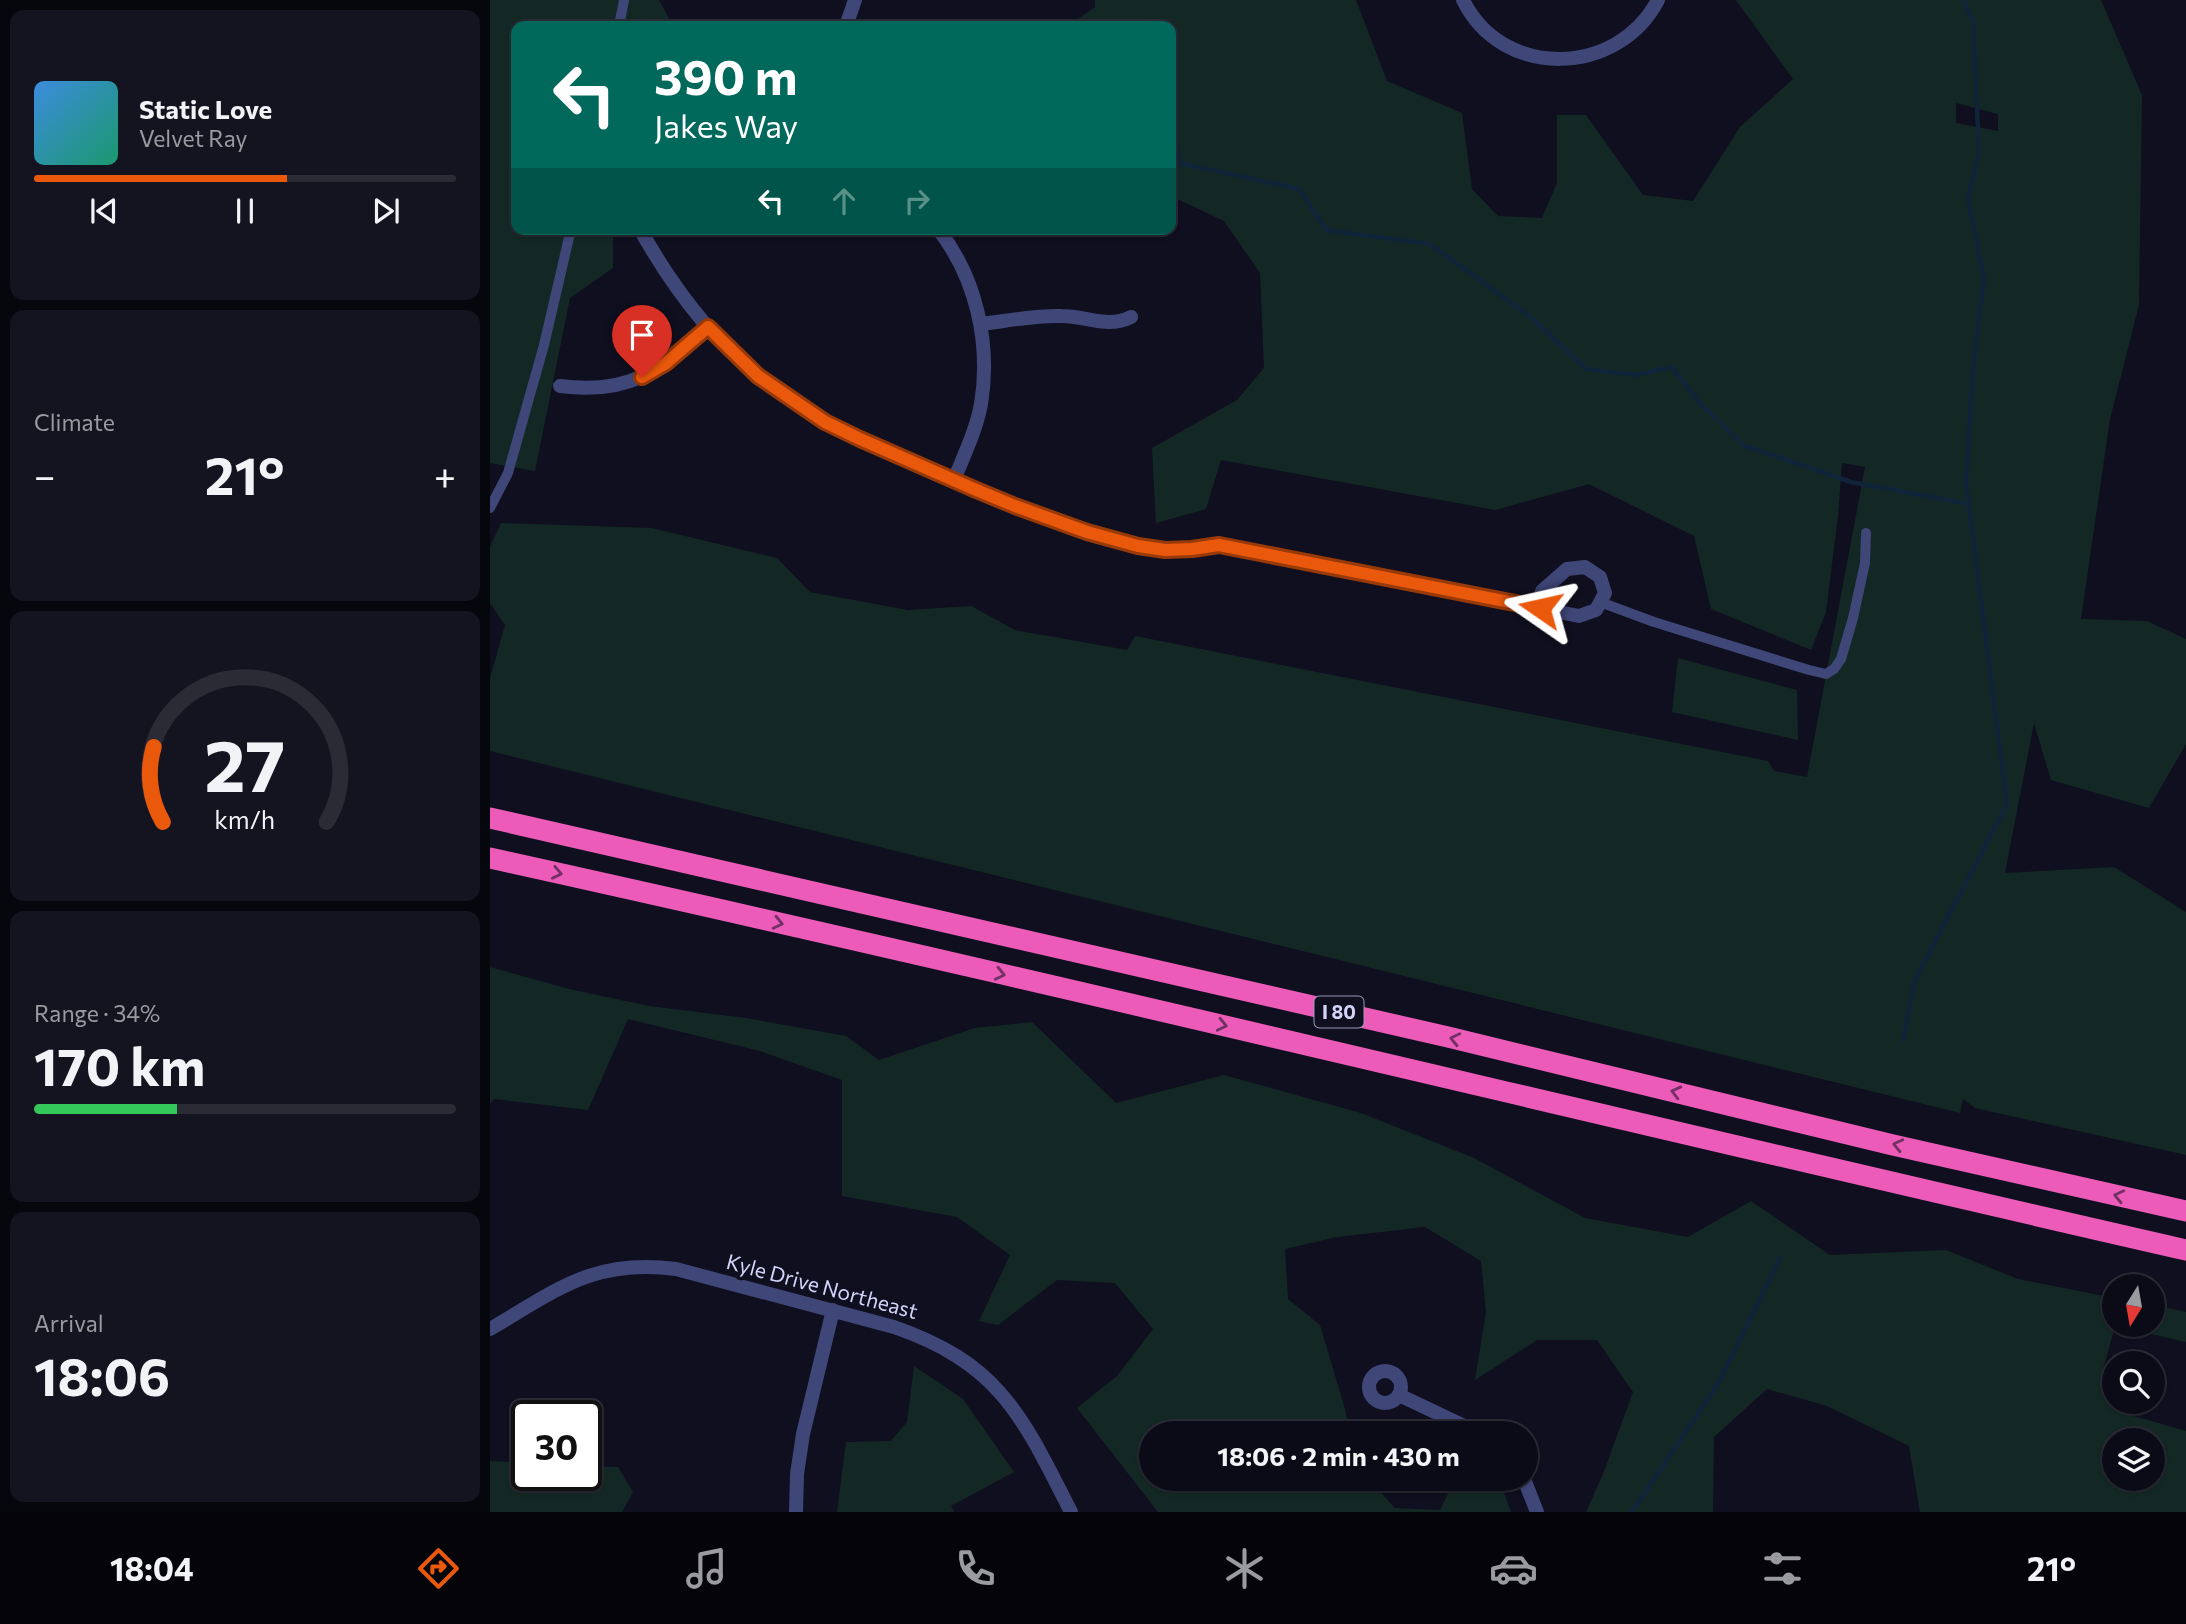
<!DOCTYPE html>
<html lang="en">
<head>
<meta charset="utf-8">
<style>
	body { margin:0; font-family:Commissioner,sans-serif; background:#141420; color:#f1f3f6; height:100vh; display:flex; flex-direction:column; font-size:26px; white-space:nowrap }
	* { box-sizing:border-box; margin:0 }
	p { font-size:23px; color:#9a9ba1 }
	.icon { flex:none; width:38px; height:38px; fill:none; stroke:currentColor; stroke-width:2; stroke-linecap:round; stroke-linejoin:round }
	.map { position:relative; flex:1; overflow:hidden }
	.drawer { display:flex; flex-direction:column; gap:10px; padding:10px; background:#06060d; width:490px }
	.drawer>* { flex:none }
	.hud { position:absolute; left:21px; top:21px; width:665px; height:214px; border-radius:14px; box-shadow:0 2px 5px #0004,0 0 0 2px #2b2b36; background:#00695c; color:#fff; overflow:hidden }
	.needle { width:46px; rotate:191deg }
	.buttons { position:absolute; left:1612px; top:1274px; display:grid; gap:14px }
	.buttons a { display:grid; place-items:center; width:63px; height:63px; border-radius:50%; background:#0b0b17; box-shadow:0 2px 5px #0004,0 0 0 2px #2b2b36; font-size:35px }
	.speed { position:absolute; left:21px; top:1400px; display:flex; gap:14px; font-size:35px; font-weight:700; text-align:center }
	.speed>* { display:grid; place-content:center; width:91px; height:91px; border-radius:50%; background:#0b0b17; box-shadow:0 2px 5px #0004,0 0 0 2px #2b2b36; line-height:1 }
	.speed .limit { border:4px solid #111; border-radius:10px; background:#fff; color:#111 }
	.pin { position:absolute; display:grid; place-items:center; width:60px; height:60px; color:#fff; margin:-72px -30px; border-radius:50% 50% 50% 0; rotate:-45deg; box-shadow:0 0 7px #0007 }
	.pin .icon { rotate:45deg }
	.me { position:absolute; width:77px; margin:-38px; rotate:281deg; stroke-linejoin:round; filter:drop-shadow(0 0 5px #0008) }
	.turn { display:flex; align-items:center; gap:24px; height:147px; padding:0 28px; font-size:32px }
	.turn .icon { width:91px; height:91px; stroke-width:2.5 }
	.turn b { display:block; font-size:49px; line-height:60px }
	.lanes { display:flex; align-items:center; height:66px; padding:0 28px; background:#0003; justify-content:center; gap:35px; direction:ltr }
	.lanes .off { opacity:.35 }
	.big { font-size:52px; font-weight:700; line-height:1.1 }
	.drawer .tile { flex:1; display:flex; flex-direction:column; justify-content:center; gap:10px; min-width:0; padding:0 24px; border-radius:14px; background:#141420 }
	.drawer .dial { align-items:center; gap:0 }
	.dial svg { height:182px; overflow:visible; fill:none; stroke:#2b2b36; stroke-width:7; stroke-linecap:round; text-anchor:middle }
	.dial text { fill:#f1f3f6; stroke:none }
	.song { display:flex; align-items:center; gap:21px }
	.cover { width:84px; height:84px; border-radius:10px; background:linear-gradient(135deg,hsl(210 70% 55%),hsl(160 70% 35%)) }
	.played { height:7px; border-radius:4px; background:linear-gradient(90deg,#ea580c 60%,#2b2b36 60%) }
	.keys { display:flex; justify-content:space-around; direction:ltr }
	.heat { display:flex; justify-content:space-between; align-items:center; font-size:38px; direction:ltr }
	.charge { height:10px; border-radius:5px; background:linear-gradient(90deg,#34c759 34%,#2b2b36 0) }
	.trip { position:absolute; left:649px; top:1421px; width:399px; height:70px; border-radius:35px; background:#0b0b17; box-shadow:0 2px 5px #0004,0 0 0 2px #2b2b36; font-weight:700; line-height:70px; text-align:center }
	.dock { display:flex; height:112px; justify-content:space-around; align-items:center; background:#040409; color:#9a9ba1 }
	.dock .icon { width:49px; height:49px }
	.dock .active { color:#ea580c }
	.dock b { font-size:32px; color:#f1f3f6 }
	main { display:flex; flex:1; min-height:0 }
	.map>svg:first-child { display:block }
</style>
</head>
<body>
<main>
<section class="drawer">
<div class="tile">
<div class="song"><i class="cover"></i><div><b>Static Love</b><p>Velvet Ray</p></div></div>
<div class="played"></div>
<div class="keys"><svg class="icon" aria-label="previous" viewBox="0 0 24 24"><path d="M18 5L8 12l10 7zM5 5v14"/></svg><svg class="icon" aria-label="pause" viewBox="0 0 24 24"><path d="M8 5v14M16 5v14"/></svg><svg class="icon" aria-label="next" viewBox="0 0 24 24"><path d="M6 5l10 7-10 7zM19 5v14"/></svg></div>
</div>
<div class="tile"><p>Climate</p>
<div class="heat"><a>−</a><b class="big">21°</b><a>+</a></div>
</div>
<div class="tile dial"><svg viewBox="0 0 100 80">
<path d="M14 69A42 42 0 1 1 86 69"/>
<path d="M14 69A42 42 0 0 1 10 36" stroke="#ea580c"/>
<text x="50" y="56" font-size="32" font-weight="700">27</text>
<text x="50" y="72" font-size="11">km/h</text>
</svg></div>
<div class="tile"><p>Range · 34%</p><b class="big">170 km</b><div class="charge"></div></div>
<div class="tile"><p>Arrival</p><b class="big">18:06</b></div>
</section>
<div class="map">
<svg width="1696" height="1512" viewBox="0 0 1696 1512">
	<rect width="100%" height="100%" fill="#0f0f1f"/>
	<path fill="#132824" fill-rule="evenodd" d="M 0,0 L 169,0 L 183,26 L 26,26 L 26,229 L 123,229 L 123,268 L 80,298 L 45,471 L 0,463 Z
		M 605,0 L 866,0 L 897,81 L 972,113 L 982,189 L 1008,216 L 1052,218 L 1067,183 L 1067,115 L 1096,115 L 1153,195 L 1203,201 L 1250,127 L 1303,79 L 1246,0 L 1611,0 L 1652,95 L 1649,305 L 1620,419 L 1591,619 L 1657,621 L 1696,639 L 1696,744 L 1659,808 L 1561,780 L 1544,723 L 1515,873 L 1624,867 L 1696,912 L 1696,1155 L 1485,1108 L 1473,1099 L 1470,1113 L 0,751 L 0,678 L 15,625 L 0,603 L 0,547 L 11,523 L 162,528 L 287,558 L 320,592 L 418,610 L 481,606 L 525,630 L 637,650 L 645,636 L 1278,761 L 1284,771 L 1317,777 L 1375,467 L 1352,463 L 1348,516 L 1336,612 L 1321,650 L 1221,609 L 1204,536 L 1099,484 L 1005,510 L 731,460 L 716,509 L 666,523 L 662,448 L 747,400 L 774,368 L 770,273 L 734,221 L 681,196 L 681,26 L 578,26 L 605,7 ZM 1466,103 L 1508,114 L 1508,131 L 1466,123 Z
		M 1188,658 L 1307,690 L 1308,740 L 1182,712 Z
		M 0,967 L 79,989 L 159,1006 L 256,1018 L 356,1036 L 389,1060 L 485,1028 L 542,1022 L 626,1103 L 734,1075 L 871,1113 L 984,1158 L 1095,1218 L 1198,1237 L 1261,1201 L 1340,1255 L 1456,1250 L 1528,1279 L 1624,1298 L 1624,1325 L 1662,1325 L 1663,1305 L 1696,1312 L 1696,1342 L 1625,1326 L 1611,1377 L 1624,1393 L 1624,1402 L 1632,1402 L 1644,1416 L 1696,1431 L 1696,1512 L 1430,1512 L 1419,1446 L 1337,1406 L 1277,1389 L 1224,1437 L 1223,1512 L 1096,1512 L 1113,1474 L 1143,1392 L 1107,1340 L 1047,1340 L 985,1380 L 996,1312 L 991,1261 L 935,1227 L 847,1237 L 795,1249 L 798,1299 L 830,1325 L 855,1409 L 860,1433 L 662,1433 L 662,1479 L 878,1479 L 905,1508 L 950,1510 L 965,1479 L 1009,1479 L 1021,1512 L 668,1512 L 587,1408 L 627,1376 L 663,1329 L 625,1283 L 567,1280 L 508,1325 L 489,1321 L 520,1255 L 467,1217 L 352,1196 L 352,1080 L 270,1051 L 138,1019 L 98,1110 L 4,1099 L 0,1104 ZM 1624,1440 L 1662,1440 L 1662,1479 L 1624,1479 Z
		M 424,1366 L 473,1399 L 524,1472 L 461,1506 L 464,1512 L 347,1512 L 356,1442 L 401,1441 L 417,1422 Z
		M 0,1461 L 37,1463 L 37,1475 L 96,1475 L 96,1466 L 128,1467 L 143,1492 L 132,1512 L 0,1512 Z"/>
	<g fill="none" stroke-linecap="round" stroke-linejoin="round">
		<path stroke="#0f2438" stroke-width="4.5" d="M 681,135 L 685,138 L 690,163 L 809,189 L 836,230 L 940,244 L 1042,318 L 1096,369 L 1146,375 L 1182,367 L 1211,404 L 1253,445 L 1361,482 L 1479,504
			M 1413,1040 L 1425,980 L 1517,804 L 1476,483 L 1483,367 L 1494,278 L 1478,199 L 1489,153 L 1483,21 L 1473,0
			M 1142,1512 L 1228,1384 L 1290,1258"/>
		<path stroke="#3f4678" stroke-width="10" d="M 129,26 L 134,0
			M 0,508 L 18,473 L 54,345 L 81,229
			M 1110,602 L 1164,622 L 1319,670 L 1336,674 L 1344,669 L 1351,659 L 1363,618 L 1375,563 L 1376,533"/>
		<path stroke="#3f4678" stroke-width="14" d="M 973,0 C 1012,80 1128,77 1168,0
			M 356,26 L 365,0
			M 150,229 C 181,285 219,336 269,377 C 332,427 406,456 480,487 C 531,509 595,537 650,547 C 676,551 702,549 729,545 L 1089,616 L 1106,610 L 1115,593 L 1110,577 L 1095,567 L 1077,569 L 1052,591 L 1050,608
			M 448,229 C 486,277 501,343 491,404 C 486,431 474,455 464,480
			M 491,324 C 517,321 545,315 572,316 C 597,316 617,329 641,317
			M 70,386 C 141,395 167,371 218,327
			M 0,1329 C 67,1290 104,1258 186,1269 L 404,1327 C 511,1364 533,1418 581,1512
			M879 1387a16 16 0 1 1 32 0a16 16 0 1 1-32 0Z
			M 909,1395 L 989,1433
			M 1034,1479 L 1047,1512
			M 306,1512 L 307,1474 L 313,1434 L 343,1310"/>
		<path stroke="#ec5bb8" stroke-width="21" d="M 0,818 L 958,1037 L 1403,1145 L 1696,1211
			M 0,858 C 567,983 1130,1121 1696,1250"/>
	</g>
	<defs><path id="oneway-chevron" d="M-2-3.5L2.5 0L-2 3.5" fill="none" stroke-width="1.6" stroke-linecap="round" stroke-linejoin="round" transform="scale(1.75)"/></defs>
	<g stroke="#723164">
		<use href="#oneway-chevron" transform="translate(67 873) rotate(12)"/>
		<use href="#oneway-chevron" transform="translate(288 923) rotate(13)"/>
		<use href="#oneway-chevron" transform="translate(510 974) rotate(13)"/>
		<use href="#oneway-chevron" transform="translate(732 1025) rotate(13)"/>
		<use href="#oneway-chevron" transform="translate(965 1039) rotate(-167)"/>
		<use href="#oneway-chevron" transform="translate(1186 1092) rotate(-166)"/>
		<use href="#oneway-chevron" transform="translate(1408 1145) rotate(-167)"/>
		<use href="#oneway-chevron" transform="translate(1629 1196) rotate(-167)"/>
	</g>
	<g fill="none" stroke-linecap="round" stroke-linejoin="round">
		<defs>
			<path id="route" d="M 152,377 L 176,363 L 218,327 L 268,376 L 335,422 L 370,439 L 484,489 L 525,506 L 597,532 L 648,546 L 675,550 L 702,549 L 729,545 L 1050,608"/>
		</defs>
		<use href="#route" stroke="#983908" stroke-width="18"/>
		<use href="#route" stroke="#ea580c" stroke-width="12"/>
	</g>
	<g text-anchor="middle" stroke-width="7" stroke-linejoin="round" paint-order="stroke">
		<rect fill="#0f0f1f" stroke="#9899b8" stroke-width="2" x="824.5" y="996.5" width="49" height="31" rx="5"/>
		<g font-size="19" font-weight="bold" fill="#d2d4fa">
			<text x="849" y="1019">I 80</text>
		</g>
		<g font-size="21" fill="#d2d4fa" stroke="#0f0f1f">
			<text transform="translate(332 1287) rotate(15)" y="7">Kyle Drive Northeast</text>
		</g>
	</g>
</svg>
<div class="buttons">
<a><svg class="needle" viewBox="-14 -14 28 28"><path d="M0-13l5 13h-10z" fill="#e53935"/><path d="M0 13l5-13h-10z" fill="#9a9ba1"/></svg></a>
<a><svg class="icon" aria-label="search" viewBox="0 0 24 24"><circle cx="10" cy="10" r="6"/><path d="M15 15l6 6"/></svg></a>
<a><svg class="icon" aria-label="layers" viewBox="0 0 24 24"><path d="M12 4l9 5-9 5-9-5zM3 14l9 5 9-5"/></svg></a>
</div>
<div class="speed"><div class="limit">30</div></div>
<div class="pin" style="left:152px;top:377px;background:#d93025"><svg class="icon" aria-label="arrive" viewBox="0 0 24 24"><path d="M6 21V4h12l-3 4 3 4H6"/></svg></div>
<svg class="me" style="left:1050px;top:608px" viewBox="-20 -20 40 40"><path d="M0-17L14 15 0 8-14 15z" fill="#ea580c" stroke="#fff" stroke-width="4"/></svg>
<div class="trip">18:06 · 2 min · 430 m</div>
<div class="hud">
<div class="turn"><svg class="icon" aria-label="left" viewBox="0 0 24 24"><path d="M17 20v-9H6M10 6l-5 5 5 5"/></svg><div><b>390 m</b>Jakes Way</div></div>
<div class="lanes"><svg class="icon" aria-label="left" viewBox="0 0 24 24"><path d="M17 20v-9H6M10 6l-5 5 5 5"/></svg><svg class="icon off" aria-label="ahead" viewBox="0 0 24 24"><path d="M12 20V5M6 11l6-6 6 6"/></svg><svg class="icon off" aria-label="right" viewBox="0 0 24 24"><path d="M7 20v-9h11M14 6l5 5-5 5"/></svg></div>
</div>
</div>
</main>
<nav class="dock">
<b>18:04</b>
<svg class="icon active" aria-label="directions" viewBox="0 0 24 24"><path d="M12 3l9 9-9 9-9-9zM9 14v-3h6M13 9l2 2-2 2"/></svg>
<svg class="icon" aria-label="music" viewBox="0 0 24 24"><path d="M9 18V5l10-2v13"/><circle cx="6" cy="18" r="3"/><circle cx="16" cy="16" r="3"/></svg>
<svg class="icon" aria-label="phone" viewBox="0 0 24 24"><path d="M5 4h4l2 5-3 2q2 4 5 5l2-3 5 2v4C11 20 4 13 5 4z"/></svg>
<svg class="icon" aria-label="climate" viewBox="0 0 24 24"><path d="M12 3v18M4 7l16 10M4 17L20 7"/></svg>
<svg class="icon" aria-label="car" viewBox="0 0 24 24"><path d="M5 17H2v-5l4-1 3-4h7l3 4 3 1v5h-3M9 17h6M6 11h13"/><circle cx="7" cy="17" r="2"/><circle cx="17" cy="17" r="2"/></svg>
<svg class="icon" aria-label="filters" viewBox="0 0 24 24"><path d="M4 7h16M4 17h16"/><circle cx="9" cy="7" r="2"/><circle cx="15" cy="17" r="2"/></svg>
<b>21°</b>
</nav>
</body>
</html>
